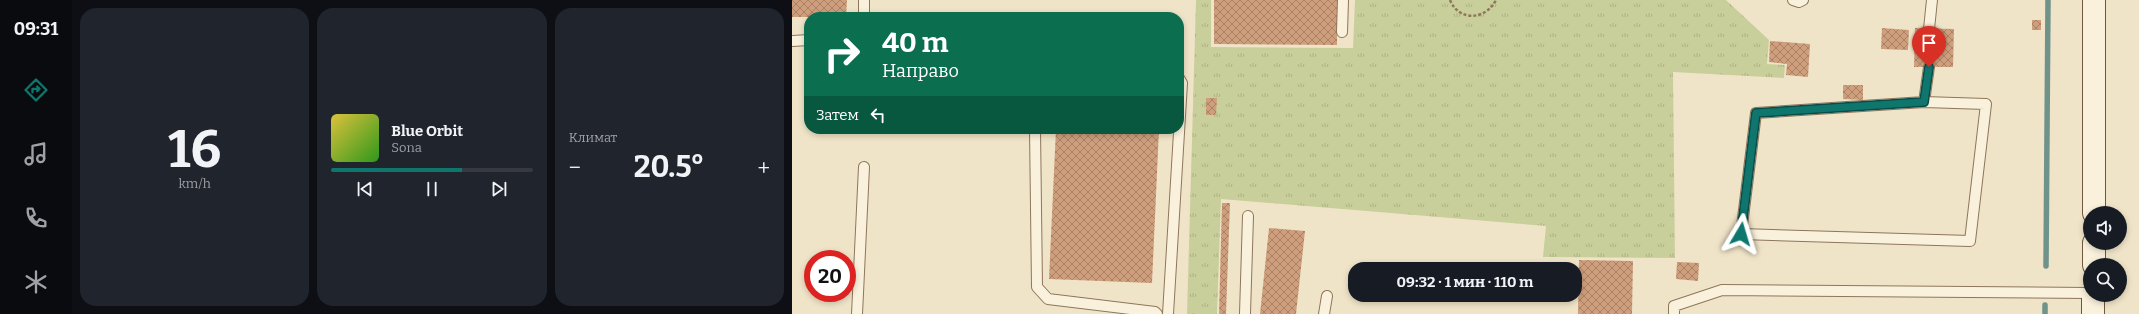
<!DOCTYPE html>
<html lang="ru">
<head>
<meta charset="utf-8">
<style>
	body { margin:0; font-family:Bitter,serif; background:#20242c; color:#f1f3f6; height:100vh; display:flex; flex-direction:column; font-size:15px; white-space:nowrap }
	* { box-sizing:border-box; margin:0 }
	p { font-size:13px; color:#9ea1a6 }
	.icon { flex:none; width:22px; height:22px; fill:none; stroke:currentColor; stroke-width:2; stroke-linecap:round; stroke-linejoin:round }
	.map { position:relative; flex:1; overflow:hidden }
	.drawer { display:flex; flex-direction:column; gap:8px; padding:8px; background:#0d0f14; width:720px }
	.drawer>* { flex:none }
	.top-card { position:absolute; left:12px; top:12px; width:380px; height:122px; border-radius:16px; box-shadow:0 2px 6px #0003; background:#0b6e4f; color:#fff; overflow:hidden }
	.fabs { position:absolute; left:1291px; top:206px; display:grid; gap:8px }
	.fabs a { display:grid; place-items:center; width:44px; height:44px; border-radius:50%; background:#171b24; box-shadow:0 2px 6px #0003; font-size:20px }
	.speed { position:absolute; left:12px; top:250px; display:flex; gap:8px; font-size:20px; font-weight:700; text-align:center }
	.speed>* { display:grid; place-content:center; width:52px; height:52px; border-radius:50%; background:#171b24; box-shadow:0 2px 6px #0003; line-height:1 }
	.speed .limit { border:6px solid #d22; background:#fff; color:#111 }
	.pin { position:absolute; display:grid; place-items:center; width:34px; height:34px; color:#fff; margin:-41px -17px; border-radius:50% 50% 50% 0; rotate:-45deg; box-shadow:0 0 4px #0007 }
	.pin .icon { rotate:45deg }
	.me { position:absolute; width:44px; margin:-22px; rotate:7deg; stroke-linejoin:round; filter:drop-shadow(0 0 3px #0008) }
	.turn { display:flex; align-items:center; gap:14px; height:84px; padding:0 12px; font-size:18px }
	.turn .icon { width:52px; height:52px; stroke-width:2.5 }
	.turn b { display:block; font-size:28px; line-height:34px }
	.then { display:flex; align-items:center; height:38px; padding:0 12px; background:#0003; gap:8px; font-size:15px }
	.big { font-size:30px; font-weight:700; line-height:1.1 }
	.drawer .widget { flex:1; display:flex; flex-direction:column; justify-content:center; gap:6px; min-width:0; padding:0 14px; border-radius:16px; background:#20242c }
	.drawer .dial { align-items:center; gap:0 }
	.dial b { font-size:52px; line-height:1 }
	.song { display:flex; align-items:center; gap:12px }
	.cover { width:48px; height:48px; border-radius:6px; background:linear-gradient(135deg,hsl(50 70% 55%),hsl(110 70% 35%)) }
	.played { height:4px; border-radius:2px; background:linear-gradient(90deg,#0f766e 65%,#363941 65%) }
	.keys { display:flex; justify-content:space-around; direction:ltr }
	.heat { display:flex; justify-content:space-between; align-items:center; font-size:22px; direction:ltr }
	.drawer .tiles { flex:1; display:grid; gap:8px; grid-template-columns:repeat(3,1fr) }
	.trip { position:absolute; left:556px; top:262px; width:234px; height:40px; border-radius:16px; background:#171b24; box-shadow:0 2px 6px #0003; font-weight:700; line-height:40px; text-align:center }
	main { display:flex; flex:1; min-height:0 }
	.tabs { display:flex; flex-direction:column; width:72px; justify-content:space-around; align-items:center; background:#090b0e; color:#9ea1a6 }
	.tabs .icon { width:28px; height:28px }
	.tabs .current { color:#0f766e }
	.tabs b { font-size:18px; color:#f1f3f6 }
	.map>svg:first-child { display:block }
</style>
</head>
<body>
<main>
<nav class="tabs">
<b>09:31</b>
<svg class="icon current" aria-label="directions" viewBox="0 0 24 24"><path d="M12 3l9 9-9 9-9-9zM9 14v-3h6M13 9l2 2-2 2"/></svg>
<svg class="icon" aria-label="music" viewBox="0 0 24 24"><path d="M9 18V5l10-2v13"/><circle cx="6" cy="18" r="3"/><circle cx="16" cy="16" r="3"/></svg>
<svg class="icon" aria-label="phone" viewBox="0 0 24 24"><path d="M5 4h4l2 5-3 2q2 4 5 5l2-3 5 2v4C11 20 4 13 5 4z"/></svg>
<svg class="icon" aria-label="climate" viewBox="0 0 24 24"><path d="M12 3v18M4 7l16 10M4 17L20 7"/></svg>
</nav>
<section class="drawer">
<div class="tiles">
<div class="widget dial"><b>16</b><p>km/h</p></div>
<div class="widget">
<div class="song"><i class="cover"></i><div><b>Blue Orbit</b><p>Sona</p></div></div>
<div class="played"></div>
<div class="keys"><svg class="icon" aria-label="previous" viewBox="0 0 24 24"><path d="M18 5L8 12l10 7zM5 5v14"/></svg><svg class="icon" aria-label="pause" viewBox="0 0 24 24"><path d="M8 5v14M16 5v14"/></svg><svg class="icon" aria-label="next" viewBox="0 0 24 24"><path d="M6 5l10 7-10 7zM19 5v14"/></svg></div>
</div>
<div class="widget"><p>Климат</p>
<div class="heat"><a>−</a><b class="big">20.5°</b><a>+</a></div>
</div>
</div>
</section>
<div class="map">
<svg width="1347" height="314" viewBox="0 0 1347 314">
	<defs>
		<pattern id="grass-tufts" width="24" height="20" patternUnits="userSpaceOnUse"><rect width="24" height="20" fill="#c9cf9b"/><path d="M3 7l-1-3M5 7V3M7 7l1-3M15 17l-1-3M17 17v-4M19 17l1-3" fill="none" stroke="#aeb285"/></pattern>
		<pattern id="building-cross-hatch" width="8" height="8" patternUnits="userSpaceOnUse"><rect width="8" height="8" fill="#cf9f7d"/><path d="M0 0l8 8M0 8l8-8" fill="none" stroke="#a98266"/></pattern>
	</defs>
	<rect width="100%" height="100%" fill="#f0e4c8"/>
	<path fill="url(#grass-tufts)" d="M 404,0 L 419,0 L 419,47 L 561,48 L 563,0 L 934,0 L 977,40 L 975,64 L 993,65 L 992,78 L 881,72 L 883,258 L 751,257 L 754,226 L 429,199 L 425,314 L 395,314 Z"/>
	<g fill="none" stroke-linecap="round" stroke-linejoin="round">
		<path stroke="#6f938a" stroke-width="5.5" d="M 1254,266 L 1256,0
			M 1253,305 L 1253,314"/>
	</g>
	<path fill="url(#building-cross-hatch)" d="M 0,0 L 55,0 L 54,17 L 0,17 Z
		M 422,0 L 545,0 L 545,45 L 422,44 Z
		M 1240,20 L 1249,20 L 1249,30 L 1240,30 Z
		M 1090,28 L 1117,30 L 1116,50 L 1089,49 Z
		M 1123,28 L 1162,29 L 1161,67 L 1122,67 Z
		M 978,41 L 1018,44 L 1016,77 L 994,75 L 995,64 L 977,62 Z
		M 1051,85 L 1071,85 L 1071,100 L 1051,99 Z
		M 414,98 L 425,98 L 424,115 L 414,115 Z
		M 264,129 L 367,129 L 360,283 L 257,279 Z
		M 430,203 L 438,203 L 434,314 L 427,314 Z
		M 477,228 L 513,231 L 504,314 L 468,314 Z
		M 787,260 L 841,261 L 840,314 L 786,314 Z
		M 885,262 L 907,263 L 906,281 L 884,279 Z"/>
	<g fill="none" stroke-linecap="round" stroke-linejoin="round">
		<defs>
			<path id="service" d="M 1001,0 L 1007,2 L 1011,0
				M 72,17 L 72,0
				M 1137,29 L 1140,0
				M 550,32 L 551,0
				M 0,41 L 17,40
				M 1132,102 L 964,113 L 949,234 L 1178,241 L 1194,104 L 1132,102 L 1137,67
				M 243,129 L 245,287 L 256,299 L 363,312 L 365,314
				M 65,314 L 72,167
				M 376,314 L 390,83 L 387,78
				M 453,314 L 456,216
				M 532,314 L 535,296
				M 882,314 L 882,306 L 930,290 L 1298,293"/>
			<path id="secondary" d="M 1302,213 L 1302,0
				M 1302,265 L 1302,243
				M 1301,314 L 1301,295"/>
		</defs>
		<use href="#service" stroke="#8d765c" stroke-width="12"/>
		<use href="#secondary" stroke="#6f573f" stroke-width="24"/>
		<path stroke="#8d765c" stroke-width="2.5" stroke-dasharray="3 2" stroke-linecap="butt" d="M 658,0 C 667,22 694,20 704,0"/>
		<use href="#service" stroke="#faf1dc" stroke-width="10"/>
		<use href="#secondary" stroke="#faf1dc" stroke-width="22"/>
	</g>
	<g fill="none" stroke-linecap="round" stroke-linejoin="round">
		<defs>
			<path id="route" d="M 949,234 L 964,113 L 1132,102 L 1137,67"/>
		</defs>
		<use href="#route" stroke="#0a4d48" stroke-width="10"/>
		<use href="#route" stroke="#0f766e" stroke-width="7"/>
	</g>
</svg>
<div class="fabs">
<a><svg class="icon" aria-label="sound" viewBox="0 0 24 24"><path d="M4 9h4l5-4v14l-5-4H4zM17 9q2 3 0 6"/></svg></a>
<a><svg class="icon" aria-label="search" viewBox="0 0 24 24"><circle cx="10" cy="10" r="6"/><path d="M15 15l6 6"/></svg></a>
</div>
<div class="speed"><div class="limit">20</div></div>
<div class="pin" style="left:1137px;top:67px;background:#d93025"><svg class="icon" aria-label="arrive" viewBox="0 0 24 24"><path d="M6 21V4h12l-3 4 3 4H6"/></svg></div>
<svg class="me" style="left:949px;top:234px" viewBox="-20 -20 40 40"><path d="M0-17L14 15 0 8-14 15z" fill="#0f766e" stroke="#fff" stroke-width="4"/></svg>
<div class="trip">09:32 · 1 мин · 110 m</div>
<div class="top-card">
<div class="turn"><svg class="icon" aria-label="right" viewBox="0 0 24 24"><path d="M7 20v-9h11M14 6l5 5-5 5"/></svg><div><b>40 m</b>Направо</div></div>
<div class="then">Затем<svg class="icon" aria-label="left" viewBox="0 0 24 24"><path d="M17 20v-9H6M10 6l-5 5 5 5"/></svg></div>
</div>
</div>
</main>
</body>
</html>
